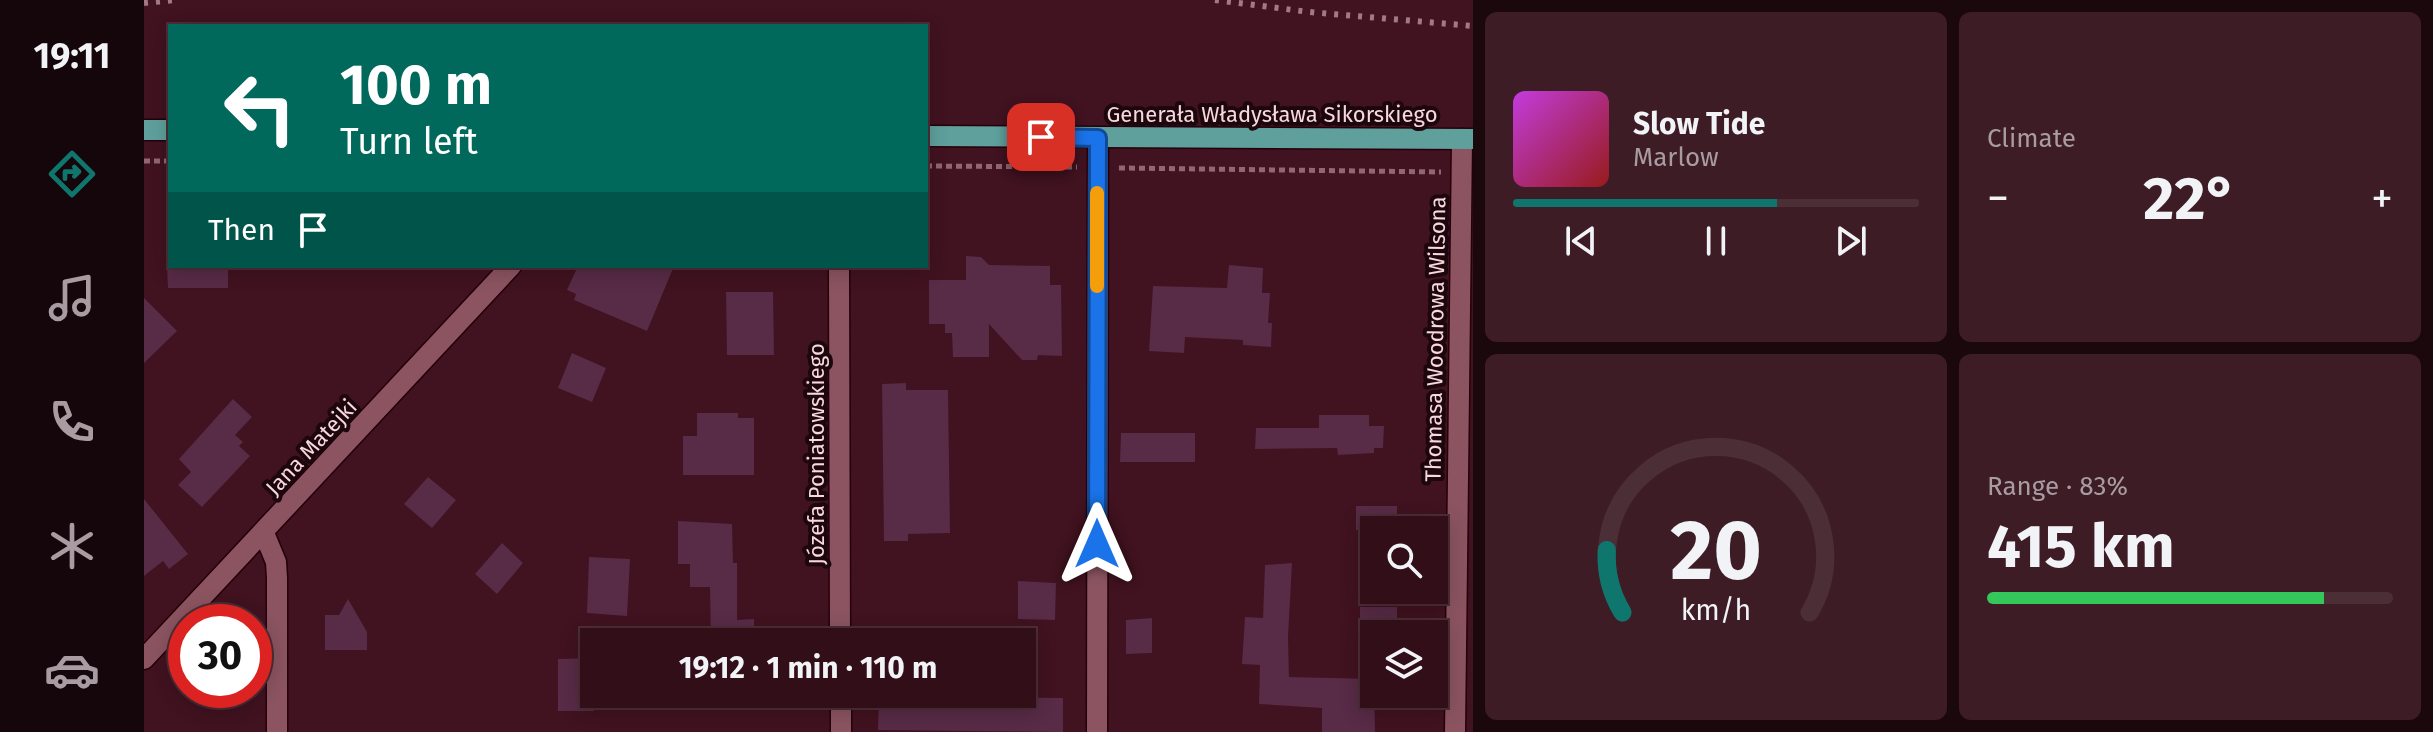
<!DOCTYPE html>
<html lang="en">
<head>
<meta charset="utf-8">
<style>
	body { margin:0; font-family:"Fira Sans",sans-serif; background:#3d1c25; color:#f1f3f6; height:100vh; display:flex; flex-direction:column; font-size:30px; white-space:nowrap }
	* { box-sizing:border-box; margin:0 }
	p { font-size:26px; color:#a89ca2 }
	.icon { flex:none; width:44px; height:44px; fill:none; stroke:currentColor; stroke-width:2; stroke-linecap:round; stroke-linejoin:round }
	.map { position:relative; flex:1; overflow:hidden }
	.details { display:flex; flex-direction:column; gap:12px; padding:12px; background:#1b080d; width:960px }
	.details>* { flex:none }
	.guide { position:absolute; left:24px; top:24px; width:760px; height:244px; border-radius:0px; box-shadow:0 4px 20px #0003,0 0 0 2px #4c2e37; background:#00695c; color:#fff; overflow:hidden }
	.buttons { position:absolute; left:1216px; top:516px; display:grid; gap:16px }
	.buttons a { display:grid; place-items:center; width:88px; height:88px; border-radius:0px; background:#310e18; box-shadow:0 4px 20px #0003,0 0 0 2px #4c2e37; font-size:40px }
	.speed { position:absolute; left:24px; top:604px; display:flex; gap:16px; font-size:40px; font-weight:700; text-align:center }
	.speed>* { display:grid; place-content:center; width:104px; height:104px; border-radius:50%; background:#310e18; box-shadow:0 4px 20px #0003,0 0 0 2px #4c2e37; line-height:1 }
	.speed .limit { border:12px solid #d22; background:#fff; color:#111 }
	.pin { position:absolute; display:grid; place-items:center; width:68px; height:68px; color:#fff; margin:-34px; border-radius:16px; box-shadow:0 4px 12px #0006 }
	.me { position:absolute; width:88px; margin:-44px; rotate:0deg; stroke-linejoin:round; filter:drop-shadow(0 0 6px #0008) }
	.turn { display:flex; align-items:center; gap:28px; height:168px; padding:0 40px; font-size:36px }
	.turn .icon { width:104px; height:104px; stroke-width:2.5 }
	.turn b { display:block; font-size:56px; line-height:68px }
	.then { display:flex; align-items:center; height:76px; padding:0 40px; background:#0003; gap:16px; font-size:30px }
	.big { font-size:60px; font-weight:700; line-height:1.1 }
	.details .widget { flex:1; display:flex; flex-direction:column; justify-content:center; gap:12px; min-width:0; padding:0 28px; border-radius:12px; background:#3d1c25 }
	.details .dial { align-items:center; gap:0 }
	.dial svg { height:208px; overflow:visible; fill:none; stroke:#4c2e37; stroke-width:7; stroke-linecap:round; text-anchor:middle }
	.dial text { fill:#f1f3f6; stroke:none }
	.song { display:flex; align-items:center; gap:24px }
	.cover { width:96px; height:96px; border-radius:12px; background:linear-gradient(135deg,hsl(290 70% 55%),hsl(0 70% 35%)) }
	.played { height:8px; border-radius:4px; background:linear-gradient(90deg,#0f766e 65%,#4c2e37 65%) }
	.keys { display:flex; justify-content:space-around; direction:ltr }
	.heat { display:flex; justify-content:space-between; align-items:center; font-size:44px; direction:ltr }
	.charge { height:12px; border-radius:6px; background:linear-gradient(90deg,#34c759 83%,#4c2e37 0) }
	.details .tiles { flex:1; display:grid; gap:12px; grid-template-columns:repeat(2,1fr) }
	.trip { position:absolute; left:436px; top:628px; width:456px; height:80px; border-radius:0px; background:#310e18; box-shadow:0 4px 20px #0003,0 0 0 2px #4c2e37; font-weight:700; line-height:80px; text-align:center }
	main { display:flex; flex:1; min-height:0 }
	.menu { display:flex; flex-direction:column; width:144px; justify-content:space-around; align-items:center; background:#14060a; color:#a89ca2 }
	.menu .icon { width:56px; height:56px }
	.menu .active { color:#0f766e }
	.menu b { font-size:36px; color:#f1f3f6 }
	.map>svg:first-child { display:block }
</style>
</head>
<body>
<main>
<nav class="menu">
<b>19:11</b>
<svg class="icon active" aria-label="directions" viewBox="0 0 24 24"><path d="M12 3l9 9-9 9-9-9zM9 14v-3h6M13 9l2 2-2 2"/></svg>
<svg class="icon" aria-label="music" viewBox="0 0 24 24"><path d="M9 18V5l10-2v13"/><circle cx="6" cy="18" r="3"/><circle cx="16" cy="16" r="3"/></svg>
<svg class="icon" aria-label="phone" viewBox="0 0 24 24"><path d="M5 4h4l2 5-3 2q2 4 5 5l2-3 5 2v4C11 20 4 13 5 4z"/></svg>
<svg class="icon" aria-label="climate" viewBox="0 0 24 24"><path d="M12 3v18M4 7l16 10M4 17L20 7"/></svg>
<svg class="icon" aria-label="car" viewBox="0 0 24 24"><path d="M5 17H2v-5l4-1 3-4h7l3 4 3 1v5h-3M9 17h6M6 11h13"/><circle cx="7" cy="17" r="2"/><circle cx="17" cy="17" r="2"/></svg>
</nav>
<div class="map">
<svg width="1329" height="732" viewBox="0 0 1329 732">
	<rect width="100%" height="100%" fill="#411220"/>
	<path fill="#582b46" d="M 822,256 L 837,257 L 845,265 L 906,266 L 906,285 L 917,285 L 918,356 L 894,355 L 893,360 L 878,360 L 845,324 L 845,357 L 809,357 L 808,333 L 801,333 L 801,324 L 785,324 L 785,280 L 822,280 Z
		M 1085,265 L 1119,268 L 1118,293 L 1126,293 L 1124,323 L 1128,323 L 1127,347 L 1099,345 L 1099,340 L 1041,337 L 1040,353 L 1005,351 L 1009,286 L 1083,288 Z
		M 23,266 L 84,266 L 84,288 L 24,288 Z
		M 434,266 L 530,266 L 503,331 L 430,300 L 432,294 L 423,290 Z
		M 582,292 L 629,292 L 630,355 L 583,355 Z
		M 0,298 L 33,331 L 0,363 Z
		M 428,353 L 462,368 L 448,402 L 414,388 Z
		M 762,383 L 762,390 L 804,390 L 806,533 L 764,534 L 764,541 L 740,541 L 738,384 Z
		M 89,399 L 108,417 L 91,435 L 99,442 L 95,446 L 106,456 L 58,507 L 34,485 L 47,472 L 35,459 Z
		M 553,413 L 594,413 L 594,418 L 610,418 L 610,475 L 539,475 L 539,436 L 553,436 Z
		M 1175,415 L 1225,415 L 1225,426 L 1240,426 L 1239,448 L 1230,448 L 1230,453 L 1194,455 L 1193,448 L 1111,449 L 1112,428 L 1175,428 Z
		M 977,433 L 1051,433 L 1051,462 L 976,462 Z
		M 284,477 L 312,500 L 288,528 L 260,504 Z
		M 0,499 L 44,554 L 25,569 L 19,561 L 0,576 Z
		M 1212,506 L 1253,506 L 1253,530 L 1212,530 Z
		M 534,521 L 588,524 L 589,563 L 593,563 L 593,620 L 610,619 L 610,642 L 567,642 L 566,587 L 546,587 L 546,564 L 534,564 Z
		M 358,543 L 379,563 L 353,594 L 331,574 Z
		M 445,557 L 486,559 L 483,616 L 443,613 Z
		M 1148,563 L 1144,637 L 1145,677 L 1230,679 L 1231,732 L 1178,732 L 1178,708 L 1115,704 L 1116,665 L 1098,664 L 1101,617 L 1119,618 L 1121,565 Z
		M 874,581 L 912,583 L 911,620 L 874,619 Z
		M 204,599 L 223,632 L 223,650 L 181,650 L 181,615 L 195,615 Z
		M 1216,607 L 1253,607 L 1253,634 L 1216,634 Z
		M 1008,618 L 1008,653 L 982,654 L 982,620 Z
		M 450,658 L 450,711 L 414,711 L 414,659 Z
		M 735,696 L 919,698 L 919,732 L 734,730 Z"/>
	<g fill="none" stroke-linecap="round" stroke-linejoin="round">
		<defs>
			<path id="minor" d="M 695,266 L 696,642
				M 120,533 L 132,562 L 133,578 L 133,732
				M 0,659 L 367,266
				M 697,694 L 697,732
				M 953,732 L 954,138
				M 1311,732 L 1318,139"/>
			<path id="major" d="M 0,130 L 26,130
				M 782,136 L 1329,139"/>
		</defs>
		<use href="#minor" stroke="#25000a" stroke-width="23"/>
		<use href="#major" stroke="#25000a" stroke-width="23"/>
		<path stroke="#906772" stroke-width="5" stroke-dasharray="6 4" stroke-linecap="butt" d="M 0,161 L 26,161
			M 782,166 L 933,167
			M 975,168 L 1297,172"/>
		<use href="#minor" stroke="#8b5460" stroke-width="20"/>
		<use href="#major" stroke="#5fa09c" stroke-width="20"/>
		<path stroke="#a27a84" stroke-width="6" stroke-dasharray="4 8" stroke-linecap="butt" d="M 1071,0 L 1165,12 L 1329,26
			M 0,3 L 32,0"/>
	</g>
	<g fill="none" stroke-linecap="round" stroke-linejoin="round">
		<defs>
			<path id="route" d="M 897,137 L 954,138 L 953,544"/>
		</defs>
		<use href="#route" stroke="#114b97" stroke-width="20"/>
		<use href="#route" stroke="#1a73e8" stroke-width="14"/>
		<path stroke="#f59e0b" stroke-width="14" d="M 953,193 L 953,286"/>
	</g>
	<g text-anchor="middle" stroke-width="8" stroke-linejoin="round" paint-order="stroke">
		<g font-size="22" fill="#f8d7dd" stroke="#1b070c">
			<text x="1128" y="122">Generała Władysława Sikorskiego</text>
			<text transform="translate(1291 339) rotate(-89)" y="8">Thomasa Woodrowa Wilsona</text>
			<text transform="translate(167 447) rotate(-47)" y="8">Jana Matejki</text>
			<text transform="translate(672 454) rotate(-90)" y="8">Józefa Poniatowskiego</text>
		</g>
	</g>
</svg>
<div class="buttons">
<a><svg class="icon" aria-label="search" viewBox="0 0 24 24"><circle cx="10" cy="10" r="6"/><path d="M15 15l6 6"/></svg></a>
<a><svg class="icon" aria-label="layers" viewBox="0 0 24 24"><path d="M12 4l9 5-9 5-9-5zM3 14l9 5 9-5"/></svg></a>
</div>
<div class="speed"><div class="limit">30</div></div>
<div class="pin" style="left:897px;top:137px;background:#d93025"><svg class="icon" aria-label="arrive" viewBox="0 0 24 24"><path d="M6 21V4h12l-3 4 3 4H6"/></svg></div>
<svg class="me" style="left:953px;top:544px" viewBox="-20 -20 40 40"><path d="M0-17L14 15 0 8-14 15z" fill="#1a73e8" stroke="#fff" stroke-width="4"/></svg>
<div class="trip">19:12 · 1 min · 110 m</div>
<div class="guide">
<div class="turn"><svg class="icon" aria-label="left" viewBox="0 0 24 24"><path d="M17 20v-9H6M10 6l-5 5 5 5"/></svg><div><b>100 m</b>Turn left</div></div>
<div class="then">Then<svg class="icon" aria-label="arrive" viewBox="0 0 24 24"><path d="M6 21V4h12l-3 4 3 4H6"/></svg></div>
</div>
</div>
<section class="details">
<div class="tiles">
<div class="widget">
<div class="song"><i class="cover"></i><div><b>Slow Tide</b><p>Marlow</p></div></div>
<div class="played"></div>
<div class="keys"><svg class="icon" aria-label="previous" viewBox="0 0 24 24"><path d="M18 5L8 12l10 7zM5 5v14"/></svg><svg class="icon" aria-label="pause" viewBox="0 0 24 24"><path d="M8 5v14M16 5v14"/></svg><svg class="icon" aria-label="next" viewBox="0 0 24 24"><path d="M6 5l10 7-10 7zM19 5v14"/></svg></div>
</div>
<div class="widget"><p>Climate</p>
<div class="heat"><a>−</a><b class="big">22°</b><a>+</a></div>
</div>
<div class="widget dial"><svg viewBox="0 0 100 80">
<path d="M14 69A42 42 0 1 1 86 69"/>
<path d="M14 69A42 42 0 0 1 8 45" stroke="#0f766e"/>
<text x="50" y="56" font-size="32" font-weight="700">20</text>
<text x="50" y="72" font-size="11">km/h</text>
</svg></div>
<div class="widget"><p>Range · 83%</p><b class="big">415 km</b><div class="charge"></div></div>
</div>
</section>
</main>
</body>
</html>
